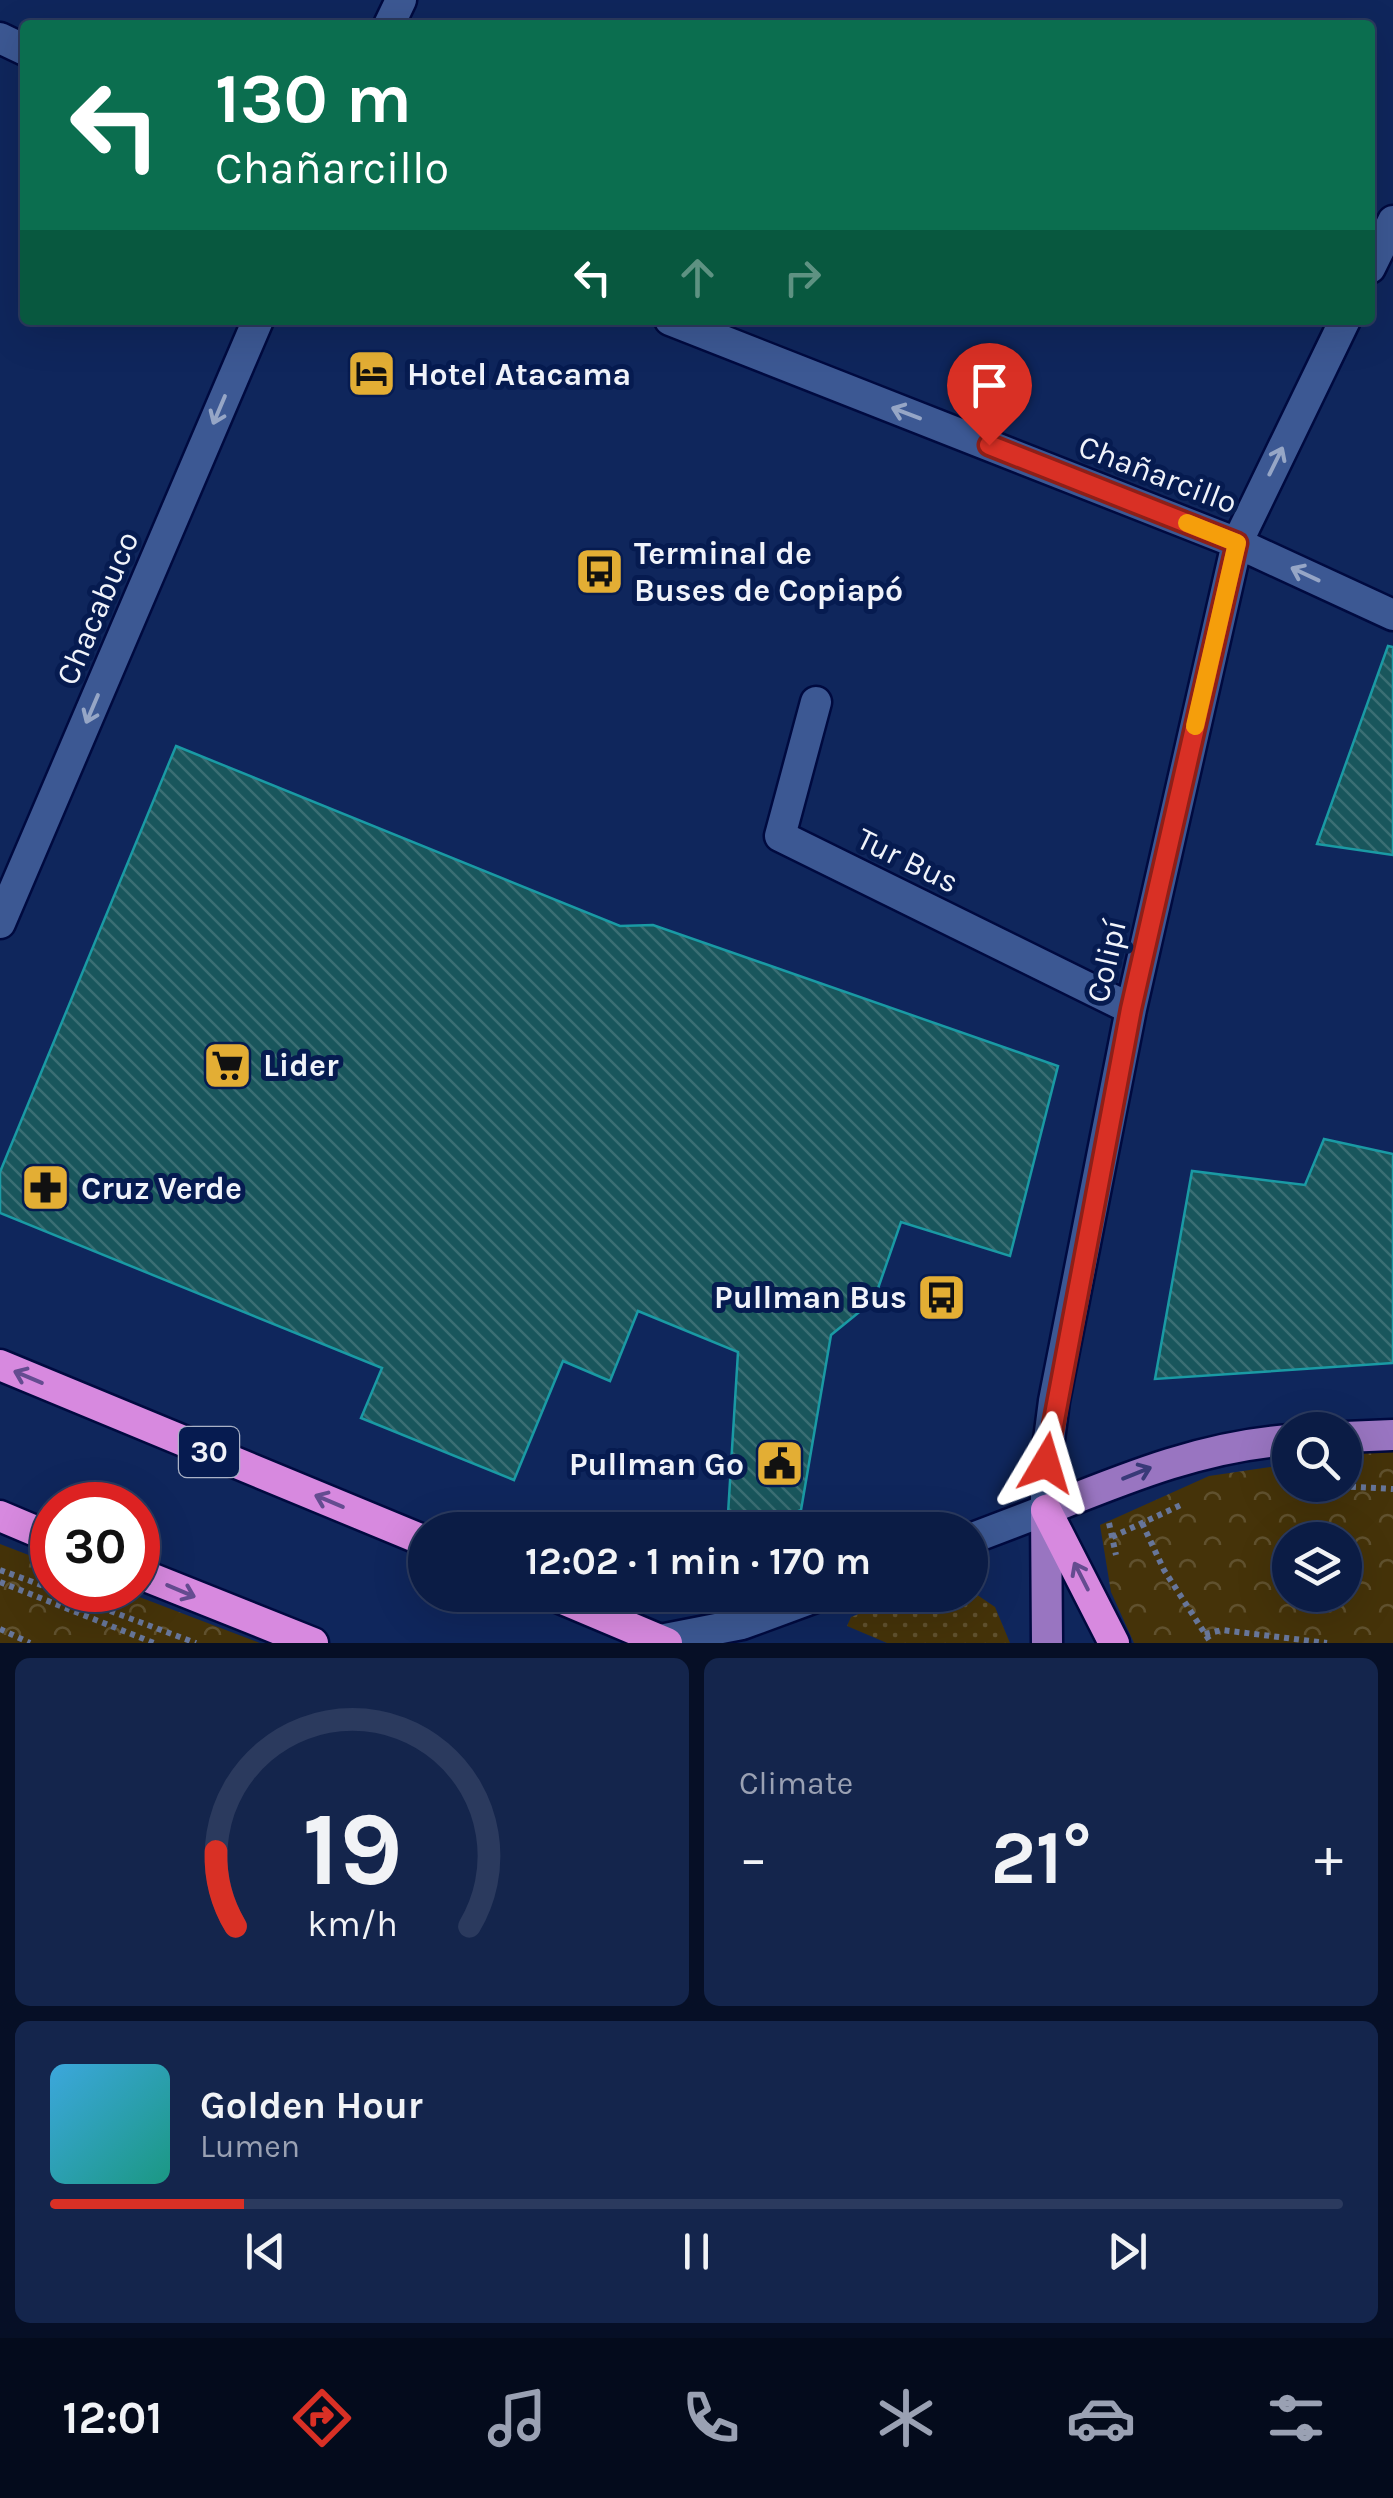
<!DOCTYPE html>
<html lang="en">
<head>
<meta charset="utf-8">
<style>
	body { margin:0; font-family:Karla,sans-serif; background:#14254c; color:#f1f3f6; height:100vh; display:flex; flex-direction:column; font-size:38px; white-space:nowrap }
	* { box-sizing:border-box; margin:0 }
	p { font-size:32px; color:#9aa1b3 }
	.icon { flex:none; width:55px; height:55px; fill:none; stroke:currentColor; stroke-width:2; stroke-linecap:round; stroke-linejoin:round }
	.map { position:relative; height:1643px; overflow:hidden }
	.panel { display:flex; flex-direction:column; gap:15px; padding:15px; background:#060f26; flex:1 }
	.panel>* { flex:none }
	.hud { position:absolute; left:20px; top:20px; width:1355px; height:305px; border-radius:10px; box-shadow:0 10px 40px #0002,0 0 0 2px #2b3a5e; background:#0b6e4f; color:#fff; overflow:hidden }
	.fabs { position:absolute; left:1272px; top:1412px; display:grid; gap:20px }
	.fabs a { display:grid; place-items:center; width:90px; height:90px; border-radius:50%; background:#0b1c45; box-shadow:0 10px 40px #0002,0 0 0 2px #2b3a5e; font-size:50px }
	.speed { position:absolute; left:30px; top:1482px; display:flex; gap:20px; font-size:50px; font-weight:700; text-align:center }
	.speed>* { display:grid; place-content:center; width:130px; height:130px; border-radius:50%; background:#0b1c45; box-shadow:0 10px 40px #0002,0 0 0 2px #2b3a5e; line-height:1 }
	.speed .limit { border:15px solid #d22; background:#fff; color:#111 }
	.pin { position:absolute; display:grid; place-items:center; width:85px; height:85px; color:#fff; margin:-102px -42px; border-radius:50% 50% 50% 0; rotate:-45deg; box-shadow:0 0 10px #0007 }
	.pin .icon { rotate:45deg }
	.me { position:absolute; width:110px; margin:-55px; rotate:7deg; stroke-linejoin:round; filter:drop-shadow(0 0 8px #0008) }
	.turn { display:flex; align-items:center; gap:35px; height:210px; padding:0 30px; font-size:45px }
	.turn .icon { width:130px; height:130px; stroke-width:2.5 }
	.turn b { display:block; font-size:70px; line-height:85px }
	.lanes { display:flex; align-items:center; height:95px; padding:0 30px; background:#0003; justify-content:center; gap:50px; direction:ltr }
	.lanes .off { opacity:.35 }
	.big { font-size:75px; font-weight:700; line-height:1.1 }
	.panel .card { flex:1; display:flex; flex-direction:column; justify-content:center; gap:15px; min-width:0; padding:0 35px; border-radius:15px; background:#14254c }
	.panel .dial { align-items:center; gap:0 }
	.dial svg { height:260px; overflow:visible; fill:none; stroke:#2b3a5e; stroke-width:7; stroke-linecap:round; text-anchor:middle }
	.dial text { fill:#f1f3f6; stroke:none }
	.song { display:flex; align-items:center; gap:30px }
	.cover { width:120px; height:120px; border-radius:15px; background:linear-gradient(135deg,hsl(200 70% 55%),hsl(170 70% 35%)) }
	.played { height:10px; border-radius:5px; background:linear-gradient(90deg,#d93025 15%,#2b3a5e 15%) }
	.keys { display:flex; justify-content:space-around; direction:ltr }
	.heat { display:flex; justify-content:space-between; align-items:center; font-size:55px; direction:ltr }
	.panel .tiles { flex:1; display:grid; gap:15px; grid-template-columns:1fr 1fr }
	.card:last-child { grid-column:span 2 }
	.trip { position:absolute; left:408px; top:1512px; width:580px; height:100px; border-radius:50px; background:#0b1c45; box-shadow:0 10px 40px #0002,0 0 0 2px #2b3a5e; font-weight:700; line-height:100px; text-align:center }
	.menu { display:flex; height:160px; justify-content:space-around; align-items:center; background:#040b1c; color:#9aa1b3 }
	.menu .icon { width:70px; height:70px }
	.menu .active { color:#d93025 }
	.menu b { font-size:45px; color:#f1f3f6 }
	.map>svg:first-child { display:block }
</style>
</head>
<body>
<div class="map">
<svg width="1393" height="1643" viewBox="0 0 1393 1643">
	<defs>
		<pattern id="grass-dots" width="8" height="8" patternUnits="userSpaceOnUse" patternTransform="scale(2.5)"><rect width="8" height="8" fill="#453309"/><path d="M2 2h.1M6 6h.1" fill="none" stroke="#60512e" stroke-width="1.8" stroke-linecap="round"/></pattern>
		<pattern id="park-crowns" width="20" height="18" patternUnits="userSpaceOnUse" patternTransform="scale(2.5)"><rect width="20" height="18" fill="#453309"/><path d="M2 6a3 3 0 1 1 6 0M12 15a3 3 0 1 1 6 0" fill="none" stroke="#60512e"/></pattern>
		<pattern id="building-back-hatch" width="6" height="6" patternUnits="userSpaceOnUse" patternTransform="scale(2.5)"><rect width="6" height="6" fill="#19565c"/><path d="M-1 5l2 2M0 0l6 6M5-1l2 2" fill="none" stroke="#3b6f74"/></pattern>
	</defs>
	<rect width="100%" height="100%" fill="#0f265c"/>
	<path fill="url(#grass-dots)" d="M 970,1590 L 995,1607 L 1010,1643 L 887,1643 L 847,1626 L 851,1617 L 907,1595 L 970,1595 Z"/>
	<path fill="url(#park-crowns)" fill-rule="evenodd" d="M 1393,1449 L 1393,1643 L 1134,1643 L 1111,1592 L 1100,1525 L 1209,1476 L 1290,1464 L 1290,1485 L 1345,1485 L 1345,1455 ZM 1290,1540 L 1345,1540 L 1345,1595 L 1290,1595 Z
		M 0,1544 L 52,1564 L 52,1590 L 121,1590 L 260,1643 L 0,1643 Z"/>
	<path fill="url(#building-back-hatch)" stroke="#1a9aa4" stroke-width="2.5" d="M 1388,646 L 1393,647 L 1393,855 L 1317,844 Z
		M 176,746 L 620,926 L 653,925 L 1058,1066 L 1010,1256 L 901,1222 L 874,1300 L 831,1335 L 801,1510 L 750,1530 L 727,1530 L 738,1352 L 638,1311 L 610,1381 L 563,1361 L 514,1480 L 361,1418 L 382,1368 L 0,1213 L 0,1172 Z
		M 1324,1139 L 1393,1154 L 1393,1363 L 1155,1379 L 1192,1171 L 1305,1185 Z"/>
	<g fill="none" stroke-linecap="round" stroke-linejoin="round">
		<defs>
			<path id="minor" d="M 389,25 L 401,0
				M 0,38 L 25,50
				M 1370,268 L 1393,221
				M 670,320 L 1237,543 L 1393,615
				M 816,702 L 780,836 L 1131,1009
				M 0,923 L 258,320
				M 970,1539 L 1046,1510 L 1046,1463 L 1054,1401 L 1131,1009 L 1237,543 L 1345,320
				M 660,1640 L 742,1624 L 821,1595"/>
			<path id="major" d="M 1345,1437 L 1393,1435
				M 1047,1643 L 1046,1510 C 1126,1478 1203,1446 1290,1440"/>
			<path id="highway" d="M 0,1365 L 425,1541
				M 1046,1510 L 1114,1643
				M 0,1516 L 52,1538
				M 138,1573 L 313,1643
				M 553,1595 L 667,1643"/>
		</defs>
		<use href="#minor" stroke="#000a3f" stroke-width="35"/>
		<use href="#major" stroke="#000a3f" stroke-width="35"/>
		<use href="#highway" stroke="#000a3f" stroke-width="35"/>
		<path stroke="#67769a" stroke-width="6" stroke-dasharray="5 5" stroke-linecap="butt" d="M 1321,1485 L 1393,1489
			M 1109,1523 L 1116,1555
			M 1142,1523 L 1164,1570 L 1211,1643
			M 1112,1537 L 1183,1504
			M 0,1570 L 52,1589
			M 0,1582 L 154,1643
			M 54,1590 L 196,1643
			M 0,1629 L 30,1643
			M 1205,1634 L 1222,1630 L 1327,1643"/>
		<use href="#minor" stroke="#3c5893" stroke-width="30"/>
		<use href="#major" stroke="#9975c1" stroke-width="30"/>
		<use href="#highway" stroke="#d789df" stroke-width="30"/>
	</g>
	<defs><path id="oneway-shaft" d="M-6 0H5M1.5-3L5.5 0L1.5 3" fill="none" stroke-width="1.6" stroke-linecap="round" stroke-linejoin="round" transform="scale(2.5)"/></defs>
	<g stroke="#96a6c6">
		<use href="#oneway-shaft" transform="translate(219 410) rotate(113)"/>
		<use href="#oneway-shaft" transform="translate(906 413) rotate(-159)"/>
		<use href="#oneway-shaft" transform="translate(1276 461) rotate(-64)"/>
		<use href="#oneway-shaft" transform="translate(1305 574) rotate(-155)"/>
		<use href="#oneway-shaft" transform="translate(92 709) rotate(113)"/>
	</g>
	<g stroke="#644c90">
		<use href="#oneway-shaft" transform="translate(28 1377) rotate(-157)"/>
		<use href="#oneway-shaft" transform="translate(329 1501) rotate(-157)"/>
		<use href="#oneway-shaft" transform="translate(1081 1576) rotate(-117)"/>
		<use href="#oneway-shaft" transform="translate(181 1591) rotate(23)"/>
	</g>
	<use stroke="#393a78" href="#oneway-shaft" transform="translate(1137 1473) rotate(-22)"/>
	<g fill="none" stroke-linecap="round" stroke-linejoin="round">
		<defs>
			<path id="route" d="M 989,445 L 1237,543 L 1131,1009 L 1046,1463"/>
		</defs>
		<use href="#route" stroke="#8d1f18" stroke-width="25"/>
		<use href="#route" stroke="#d93025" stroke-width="18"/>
		<path stroke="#f59e0b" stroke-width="18" d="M 1187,523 L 1237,543 L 1195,726"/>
	</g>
	<defs>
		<symbol id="hotel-square" viewBox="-11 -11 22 22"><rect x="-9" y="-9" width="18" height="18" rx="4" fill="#e3ae34" stroke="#061b50"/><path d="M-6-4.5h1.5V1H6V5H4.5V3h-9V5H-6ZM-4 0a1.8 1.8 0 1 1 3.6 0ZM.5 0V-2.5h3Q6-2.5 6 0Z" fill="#111"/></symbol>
		<symbol id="bus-square" viewBox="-11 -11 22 22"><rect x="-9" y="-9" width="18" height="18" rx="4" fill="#e3ae34" stroke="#061b50"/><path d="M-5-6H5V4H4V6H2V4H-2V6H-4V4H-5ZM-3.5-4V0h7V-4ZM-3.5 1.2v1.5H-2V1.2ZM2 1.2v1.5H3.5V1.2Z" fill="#111"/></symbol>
		<symbol id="supermarket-square" viewBox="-11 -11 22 22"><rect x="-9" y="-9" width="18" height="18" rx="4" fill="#e3ae34" stroke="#061b50"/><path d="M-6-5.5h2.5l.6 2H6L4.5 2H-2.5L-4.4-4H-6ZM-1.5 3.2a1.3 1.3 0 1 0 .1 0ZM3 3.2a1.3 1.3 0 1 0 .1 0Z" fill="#111"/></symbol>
		<symbol id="pharmacy-square" viewBox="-11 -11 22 22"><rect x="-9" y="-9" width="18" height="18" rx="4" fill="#e3ae34" stroke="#061b50"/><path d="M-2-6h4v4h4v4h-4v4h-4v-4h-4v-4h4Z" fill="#111"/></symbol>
		<symbol id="civic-square" viewBox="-11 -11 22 22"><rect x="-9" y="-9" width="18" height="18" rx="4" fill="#e3ae34" stroke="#061b50"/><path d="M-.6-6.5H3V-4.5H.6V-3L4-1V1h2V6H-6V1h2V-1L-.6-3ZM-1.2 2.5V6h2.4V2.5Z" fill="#111"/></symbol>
	</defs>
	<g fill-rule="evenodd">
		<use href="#hotel-square" x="344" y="346" width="55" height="55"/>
		<use href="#bus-square" x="572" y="544" width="55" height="55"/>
		<use href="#supermarket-square" x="200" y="1038" width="55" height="55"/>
		<use href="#pharmacy-square" x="18" y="1160" width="55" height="55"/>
		<use href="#bus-square" x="914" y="1270" width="55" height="55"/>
		<use href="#civic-square" x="752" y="1436" width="55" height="55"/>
	</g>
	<g text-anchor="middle" stroke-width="10" stroke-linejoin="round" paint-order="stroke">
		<rect fill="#061b50" stroke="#aab2c7" stroke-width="2.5" x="179" y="1427" width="60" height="50" rx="8"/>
		<g font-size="30" font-weight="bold" fill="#f0f3fa">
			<text x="209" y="1462">30</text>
		</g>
		<g font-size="32" font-weight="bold" fill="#f0f3fa" stroke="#061b50" text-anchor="start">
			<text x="407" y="385">Hotel Atacama</text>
			<text x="634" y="564">Terminal de<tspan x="634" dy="37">Buses de Copiapó</tspan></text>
			<text x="263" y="1076">Lider</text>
			<text x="81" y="1199">Cruz Verde</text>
			<text x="907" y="1308" text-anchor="end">Pullman Bus</text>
			<text x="744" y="1475" text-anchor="end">Pullman Go</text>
		</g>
		<g font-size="32" fill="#f0f3fa" stroke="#061b50">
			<text transform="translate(1158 474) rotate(21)" y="11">Chañarcillo</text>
			<text transform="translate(97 608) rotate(-67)" y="11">Chacabuco</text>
			<text transform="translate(908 860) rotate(26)" y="11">Tur Bus</text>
			<text transform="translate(1106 961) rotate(-77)" y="11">Colipí</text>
		</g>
	</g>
</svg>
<div class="fabs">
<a><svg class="icon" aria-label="search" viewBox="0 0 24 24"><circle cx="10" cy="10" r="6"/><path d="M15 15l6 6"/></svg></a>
<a><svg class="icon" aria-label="layers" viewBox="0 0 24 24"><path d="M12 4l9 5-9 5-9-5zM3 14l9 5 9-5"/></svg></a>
</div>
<div class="speed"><div class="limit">30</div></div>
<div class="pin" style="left:989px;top:445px;background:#d93025"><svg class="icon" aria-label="arrive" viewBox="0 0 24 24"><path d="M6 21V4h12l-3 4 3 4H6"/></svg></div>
<svg class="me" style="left:1046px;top:1463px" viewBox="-20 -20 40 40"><path d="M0-17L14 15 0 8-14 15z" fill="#d93025" stroke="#fff" stroke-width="4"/></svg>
<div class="trip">12:02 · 1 min · 170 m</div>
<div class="hud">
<div class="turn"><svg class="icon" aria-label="left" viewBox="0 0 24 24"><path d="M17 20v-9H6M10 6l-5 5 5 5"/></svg><div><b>130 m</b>Chañarcillo</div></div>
<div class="lanes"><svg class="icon" aria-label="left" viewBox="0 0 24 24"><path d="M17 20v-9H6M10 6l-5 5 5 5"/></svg><svg class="icon off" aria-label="ahead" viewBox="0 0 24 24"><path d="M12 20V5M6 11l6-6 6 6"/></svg><svg class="icon off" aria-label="right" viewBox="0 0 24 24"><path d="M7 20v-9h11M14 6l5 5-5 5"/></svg></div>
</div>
</div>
<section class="panel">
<div class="tiles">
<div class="card dial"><svg viewBox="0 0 100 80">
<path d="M14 69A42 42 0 1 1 86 69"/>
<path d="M14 69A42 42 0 0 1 8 46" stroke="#d93025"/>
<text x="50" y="56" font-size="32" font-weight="700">19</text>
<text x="50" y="72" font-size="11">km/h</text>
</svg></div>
<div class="card"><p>Climate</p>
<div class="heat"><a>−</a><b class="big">21°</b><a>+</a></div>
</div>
<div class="card">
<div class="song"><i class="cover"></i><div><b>Golden Hour</b><p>Lumen</p></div></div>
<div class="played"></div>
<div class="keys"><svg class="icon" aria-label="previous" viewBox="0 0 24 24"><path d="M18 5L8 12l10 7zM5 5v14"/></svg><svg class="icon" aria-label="pause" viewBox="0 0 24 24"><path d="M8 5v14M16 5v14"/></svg><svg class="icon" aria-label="next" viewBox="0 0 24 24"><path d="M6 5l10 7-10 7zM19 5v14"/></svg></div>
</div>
</div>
</section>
<nav class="menu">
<b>12:01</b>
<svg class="icon active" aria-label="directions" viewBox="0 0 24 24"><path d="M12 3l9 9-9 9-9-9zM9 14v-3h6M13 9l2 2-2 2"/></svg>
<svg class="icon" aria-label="music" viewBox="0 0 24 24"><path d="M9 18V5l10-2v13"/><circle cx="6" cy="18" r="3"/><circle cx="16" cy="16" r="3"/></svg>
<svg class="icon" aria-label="phone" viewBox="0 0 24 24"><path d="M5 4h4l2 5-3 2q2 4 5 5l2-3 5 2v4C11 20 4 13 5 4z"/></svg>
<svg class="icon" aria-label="climate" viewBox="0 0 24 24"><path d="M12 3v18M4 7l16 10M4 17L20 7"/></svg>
<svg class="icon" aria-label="car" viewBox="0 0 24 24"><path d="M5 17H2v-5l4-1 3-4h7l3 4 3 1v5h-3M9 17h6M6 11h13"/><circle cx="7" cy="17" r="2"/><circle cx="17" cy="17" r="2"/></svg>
<svg class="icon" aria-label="filters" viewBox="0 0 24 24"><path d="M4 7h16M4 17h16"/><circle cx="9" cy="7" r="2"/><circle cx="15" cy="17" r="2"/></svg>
</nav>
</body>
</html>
